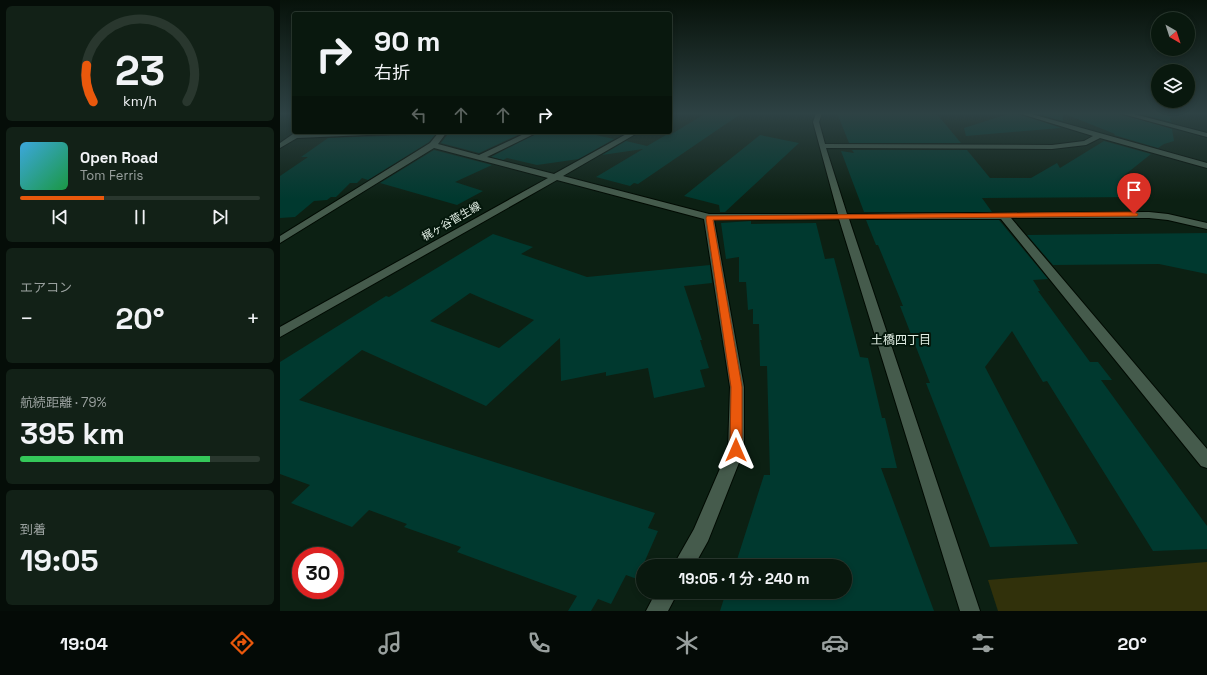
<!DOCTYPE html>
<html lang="ja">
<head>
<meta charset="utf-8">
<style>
	body { margin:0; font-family:"Space Grotesk","Noto Sans JP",sans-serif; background:#122117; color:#f1f3f6; height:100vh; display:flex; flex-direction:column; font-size:15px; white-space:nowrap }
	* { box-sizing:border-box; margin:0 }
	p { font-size:13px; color:#99a09e }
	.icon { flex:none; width:22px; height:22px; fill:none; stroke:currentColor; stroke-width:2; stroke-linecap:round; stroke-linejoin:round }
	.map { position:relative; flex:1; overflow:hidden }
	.panel { display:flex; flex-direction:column; gap:6px; padding:6px; background:#050d08; width:280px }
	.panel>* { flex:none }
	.hud { position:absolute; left:12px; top:12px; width:380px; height:122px; border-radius:4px; box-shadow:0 2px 6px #0003,0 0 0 1px #29372e; background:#09180e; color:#f1f3f6; overflow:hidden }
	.needle { width:26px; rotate:141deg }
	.fabs { position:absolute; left:871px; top:12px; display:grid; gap:8px }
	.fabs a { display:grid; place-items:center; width:44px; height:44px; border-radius:50%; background:#09180e; box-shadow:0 2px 6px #0003,0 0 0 1px #29372e; font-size:20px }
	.speed { position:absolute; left:12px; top:547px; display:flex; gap:8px; font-size:20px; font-weight:700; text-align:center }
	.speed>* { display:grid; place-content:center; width:52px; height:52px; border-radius:50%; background:#09180e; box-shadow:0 2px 6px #0003,0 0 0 1px #29372e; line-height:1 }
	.speed .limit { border:6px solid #d22; background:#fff; color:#111 }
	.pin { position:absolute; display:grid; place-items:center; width:34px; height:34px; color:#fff; margin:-41px -17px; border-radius:50% 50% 50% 0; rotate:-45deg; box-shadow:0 0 4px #0007 }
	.pin .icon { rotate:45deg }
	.me { position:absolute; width:44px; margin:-22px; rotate:0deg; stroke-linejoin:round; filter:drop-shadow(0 0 3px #0008) }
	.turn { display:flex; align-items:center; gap:14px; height:84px; padding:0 16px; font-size:18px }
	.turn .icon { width:52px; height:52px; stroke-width:2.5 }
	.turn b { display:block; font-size:28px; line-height:34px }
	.lanes { display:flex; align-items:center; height:38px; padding:0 16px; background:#0003; justify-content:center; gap:20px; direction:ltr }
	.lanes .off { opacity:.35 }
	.big { font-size:30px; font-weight:600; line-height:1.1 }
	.panel .widget { flex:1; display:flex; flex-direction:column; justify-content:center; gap:6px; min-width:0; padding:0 14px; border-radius:6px; background:#122117 }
	.panel .dial { align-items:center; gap:0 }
	.dial svg { height:104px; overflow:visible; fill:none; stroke:#29372e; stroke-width:7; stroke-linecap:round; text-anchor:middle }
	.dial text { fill:#f1f3f6; stroke:none }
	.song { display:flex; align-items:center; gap:12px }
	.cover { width:48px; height:48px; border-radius:6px; background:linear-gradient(135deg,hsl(200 70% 55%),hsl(140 70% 35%)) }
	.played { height:4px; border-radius:2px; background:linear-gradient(90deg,#ea580c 35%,#29372e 35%) }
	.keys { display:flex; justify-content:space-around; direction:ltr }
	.heat { display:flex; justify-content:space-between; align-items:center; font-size:22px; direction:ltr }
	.charge { height:6px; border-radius:3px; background:linear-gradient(90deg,#34c759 79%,#29372e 0) }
	.trip { position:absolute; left:356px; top:559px; width:216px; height:40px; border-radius:20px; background:#09180e; box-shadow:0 2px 6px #0003,0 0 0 1px #29372e; font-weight:600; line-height:40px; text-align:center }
	.tabs { display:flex; height:64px; justify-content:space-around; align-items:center; background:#040a06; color:#99a09e }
	.tabs .icon { width:28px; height:28px }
	.tabs .current { color:#ea580c }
	.tabs b { font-size:18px; color:#f1f3f6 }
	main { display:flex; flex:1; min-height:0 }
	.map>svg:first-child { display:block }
</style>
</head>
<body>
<main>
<section class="panel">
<div class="widget dial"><svg viewBox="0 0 100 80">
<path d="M14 69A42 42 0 1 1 86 69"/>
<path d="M14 69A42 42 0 0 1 9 41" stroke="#ea580c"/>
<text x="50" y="56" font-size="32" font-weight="700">23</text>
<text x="50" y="72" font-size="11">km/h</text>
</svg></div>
<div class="widget">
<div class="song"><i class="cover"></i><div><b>Open Road</b><p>Tom Ferris</p></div></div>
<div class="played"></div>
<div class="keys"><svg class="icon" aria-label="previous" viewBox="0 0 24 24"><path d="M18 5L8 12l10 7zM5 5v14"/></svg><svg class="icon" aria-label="pause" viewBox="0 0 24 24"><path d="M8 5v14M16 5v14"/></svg><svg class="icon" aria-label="next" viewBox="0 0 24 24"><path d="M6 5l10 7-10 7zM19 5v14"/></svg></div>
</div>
<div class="widget"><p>エアコン</p>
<div class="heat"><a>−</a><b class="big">20°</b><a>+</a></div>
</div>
<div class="widget"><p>航続距離 · 79%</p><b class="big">395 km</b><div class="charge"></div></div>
<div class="widget"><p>到着</p><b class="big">19:05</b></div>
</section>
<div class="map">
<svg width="927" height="611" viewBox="0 0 927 611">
	<rect width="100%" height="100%" fill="#0c2013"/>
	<path fill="#31310b" d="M 927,562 L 927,611 L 718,611 L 708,580 Z"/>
	<path fill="#00392f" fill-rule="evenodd" d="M 426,113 L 462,113 L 358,184 L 354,183 L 350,186 L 316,177 L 363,149 L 322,155 L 346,141 L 367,146 L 386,135 L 390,135 Z
		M 557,113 L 656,113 L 681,143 L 569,143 Z
		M 731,113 L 737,113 L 781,128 L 686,136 L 684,128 Z
		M 754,113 L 783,113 L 783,121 Z
		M 785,113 L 838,113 L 892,129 L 894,141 L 884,144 L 878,148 L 834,135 L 835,134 L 785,114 Z
		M 856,113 L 889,113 L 891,122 Z
		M 175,132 L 244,132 L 199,153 L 161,143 L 168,134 Z
		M 259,132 L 302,132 L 334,139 L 299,159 L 257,165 L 227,158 L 223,160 L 211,157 Z
		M 156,134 L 149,142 L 88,180 L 82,178 L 77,183 L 70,183 L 56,197 L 51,197 L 47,200 L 34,201 L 15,217 L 0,218 L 0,176 L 28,157 L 21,157 L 48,138 Z
		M 480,135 L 519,143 L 445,212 L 440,212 L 439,205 L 404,196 Z
		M 824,141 L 871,154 L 841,178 L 867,197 L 702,198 L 712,212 L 584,212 L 561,151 L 574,153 L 572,150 L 687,150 L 710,178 L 751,178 L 777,163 L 780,168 Z
		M 154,150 L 212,165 L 175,182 L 203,191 L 177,205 L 100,183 Z
		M 586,220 L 719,220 L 768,279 L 753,280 L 760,291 L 758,291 L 810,362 L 818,362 L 832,380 L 821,380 L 927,526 L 927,549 L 873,551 L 767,381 L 763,382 L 732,331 L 705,367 L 798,544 L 710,547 L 646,383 L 650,383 L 620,306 L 623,306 L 598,245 L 596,245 Z
		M 471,221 L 471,224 L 536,223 L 545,259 L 554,258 L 580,357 L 588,358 L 602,418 L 605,418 L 617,468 L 601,468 L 654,611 L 440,611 L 446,592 L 565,592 L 565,566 L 455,566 L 484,475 L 490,475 L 487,366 L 480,366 L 479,324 L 473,324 L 473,309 L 468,310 L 466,282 L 459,282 L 459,257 L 446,259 L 441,223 Z
		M 927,233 L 927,274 L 879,264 L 773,265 L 747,235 Z
		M 213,234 L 253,247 L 241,254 L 307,277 L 430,265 L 432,283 L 404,286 L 422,340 L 420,340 L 429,368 L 420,370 L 425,387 L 374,398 L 368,368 L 326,376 L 326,372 L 281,381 L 280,338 L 206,406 L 82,350 L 19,400 L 375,513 L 368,528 L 378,531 L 357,579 L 346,575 L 331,604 L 318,599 L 311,611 L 288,611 L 297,596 L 177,552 L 181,547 L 124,527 L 127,524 L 89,510 L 72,527 L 11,503 L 30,485 L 0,474 L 0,362 L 106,296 L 109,297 ZM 190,293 L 206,300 L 254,320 L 219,348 L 150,321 Z"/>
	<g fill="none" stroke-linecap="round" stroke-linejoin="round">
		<defs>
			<path id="minor" d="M 536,113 L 542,113 L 539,122 L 545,144 L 772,145 L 804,141 L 813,136 L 738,113 L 748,113 L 927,163 L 927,168 L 820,138 L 806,145 L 772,149 L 546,148 L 567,214 L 869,212 L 888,214 L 927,223 L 927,229 L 888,220 L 869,218 L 731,218 L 927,449 L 927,468 L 921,466 L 721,219 L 569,219 L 700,611 L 680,611 L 559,219 L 434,220 L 464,387 L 464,450 L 428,541 L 414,566 L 393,566 L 414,529 L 448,450 L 450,387 L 424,219 L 277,180 L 0,337 L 0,327 L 268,178 L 154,148 L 0,243 L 0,236 L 150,143 L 159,132 L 167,132 L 158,144 L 199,155 L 248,132 L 258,132 L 207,157 L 274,174 L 350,132 L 359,132 L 283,176 L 429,214 L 558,214 L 533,122 Z
				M 839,113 L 850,113 L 927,133 L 927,137 Z
				M 16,132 L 25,132 L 24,133 L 114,132 L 110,134 L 17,138 L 0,148 L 0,143 Z
				M 376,592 L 398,592 L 388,611 L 366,611 Z"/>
		</defs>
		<use href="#minor" stroke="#000a02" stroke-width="2"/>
		<use href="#minor" fill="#455b4c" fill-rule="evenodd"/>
	</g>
	<linearGradient id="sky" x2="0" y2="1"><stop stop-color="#07120a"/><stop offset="0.57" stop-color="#2e4244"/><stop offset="1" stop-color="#2e4244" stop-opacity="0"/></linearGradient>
	<rect width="927" height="199" fill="url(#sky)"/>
	<path fill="#ea580c" stroke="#983908" d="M 854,212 L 858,214 L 857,216 L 433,220 L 462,387 L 462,450 L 460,454 L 456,455 L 452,454 L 450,450 L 451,387 L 426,218 L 427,216 Z"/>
	<g text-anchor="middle" stroke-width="4" stroke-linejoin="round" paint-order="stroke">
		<g font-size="11" fill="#e2efe5" stroke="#04170b">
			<text transform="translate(171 221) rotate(-30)" y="4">梶ヶ谷菅生線</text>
		</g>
		<g font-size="12" fill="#e2efe5" stroke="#04170b">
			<text x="621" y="344">土橋四丁目</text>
		</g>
	</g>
</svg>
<div class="fabs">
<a><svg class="needle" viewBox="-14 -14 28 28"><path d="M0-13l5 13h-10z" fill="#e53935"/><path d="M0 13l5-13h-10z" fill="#99a09e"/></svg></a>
<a><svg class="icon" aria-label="layers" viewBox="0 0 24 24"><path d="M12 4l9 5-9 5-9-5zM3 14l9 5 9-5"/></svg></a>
</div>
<div class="speed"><div class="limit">30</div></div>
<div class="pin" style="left:854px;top:214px;background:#d93025"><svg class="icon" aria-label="arrive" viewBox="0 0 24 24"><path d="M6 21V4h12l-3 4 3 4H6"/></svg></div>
<svg class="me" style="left:456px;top:450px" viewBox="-20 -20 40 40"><path d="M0-17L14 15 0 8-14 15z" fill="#ea580c" stroke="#fff" stroke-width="4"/></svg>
<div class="trip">19:05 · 1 分 · 240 m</div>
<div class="hud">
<div class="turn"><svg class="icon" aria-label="right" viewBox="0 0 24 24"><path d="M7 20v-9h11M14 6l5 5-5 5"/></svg><div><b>90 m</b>右折</div></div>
<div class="lanes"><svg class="icon off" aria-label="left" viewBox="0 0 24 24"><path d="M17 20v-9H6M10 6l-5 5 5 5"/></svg><svg class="icon off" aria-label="ahead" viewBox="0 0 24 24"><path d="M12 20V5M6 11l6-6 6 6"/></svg><svg class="icon off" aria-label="ahead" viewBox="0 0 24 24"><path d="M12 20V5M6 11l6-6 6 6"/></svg><svg class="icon" aria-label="right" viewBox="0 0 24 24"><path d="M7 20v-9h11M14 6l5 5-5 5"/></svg></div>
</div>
</div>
</main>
<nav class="tabs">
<b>19:04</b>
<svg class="icon current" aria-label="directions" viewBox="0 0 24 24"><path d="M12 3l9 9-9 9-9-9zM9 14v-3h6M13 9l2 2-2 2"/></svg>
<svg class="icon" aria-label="music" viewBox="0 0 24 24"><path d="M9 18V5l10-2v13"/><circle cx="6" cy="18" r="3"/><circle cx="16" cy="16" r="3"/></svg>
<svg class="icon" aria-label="phone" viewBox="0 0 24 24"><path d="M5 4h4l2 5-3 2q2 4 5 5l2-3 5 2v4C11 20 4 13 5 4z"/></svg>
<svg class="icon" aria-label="climate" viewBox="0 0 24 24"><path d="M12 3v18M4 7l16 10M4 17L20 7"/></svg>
<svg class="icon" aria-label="car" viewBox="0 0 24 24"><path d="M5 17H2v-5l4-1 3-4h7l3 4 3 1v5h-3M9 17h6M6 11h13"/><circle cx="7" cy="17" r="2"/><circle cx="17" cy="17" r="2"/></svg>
<svg class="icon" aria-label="filters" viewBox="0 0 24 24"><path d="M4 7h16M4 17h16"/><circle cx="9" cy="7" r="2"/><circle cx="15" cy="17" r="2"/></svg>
<b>20°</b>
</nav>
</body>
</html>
